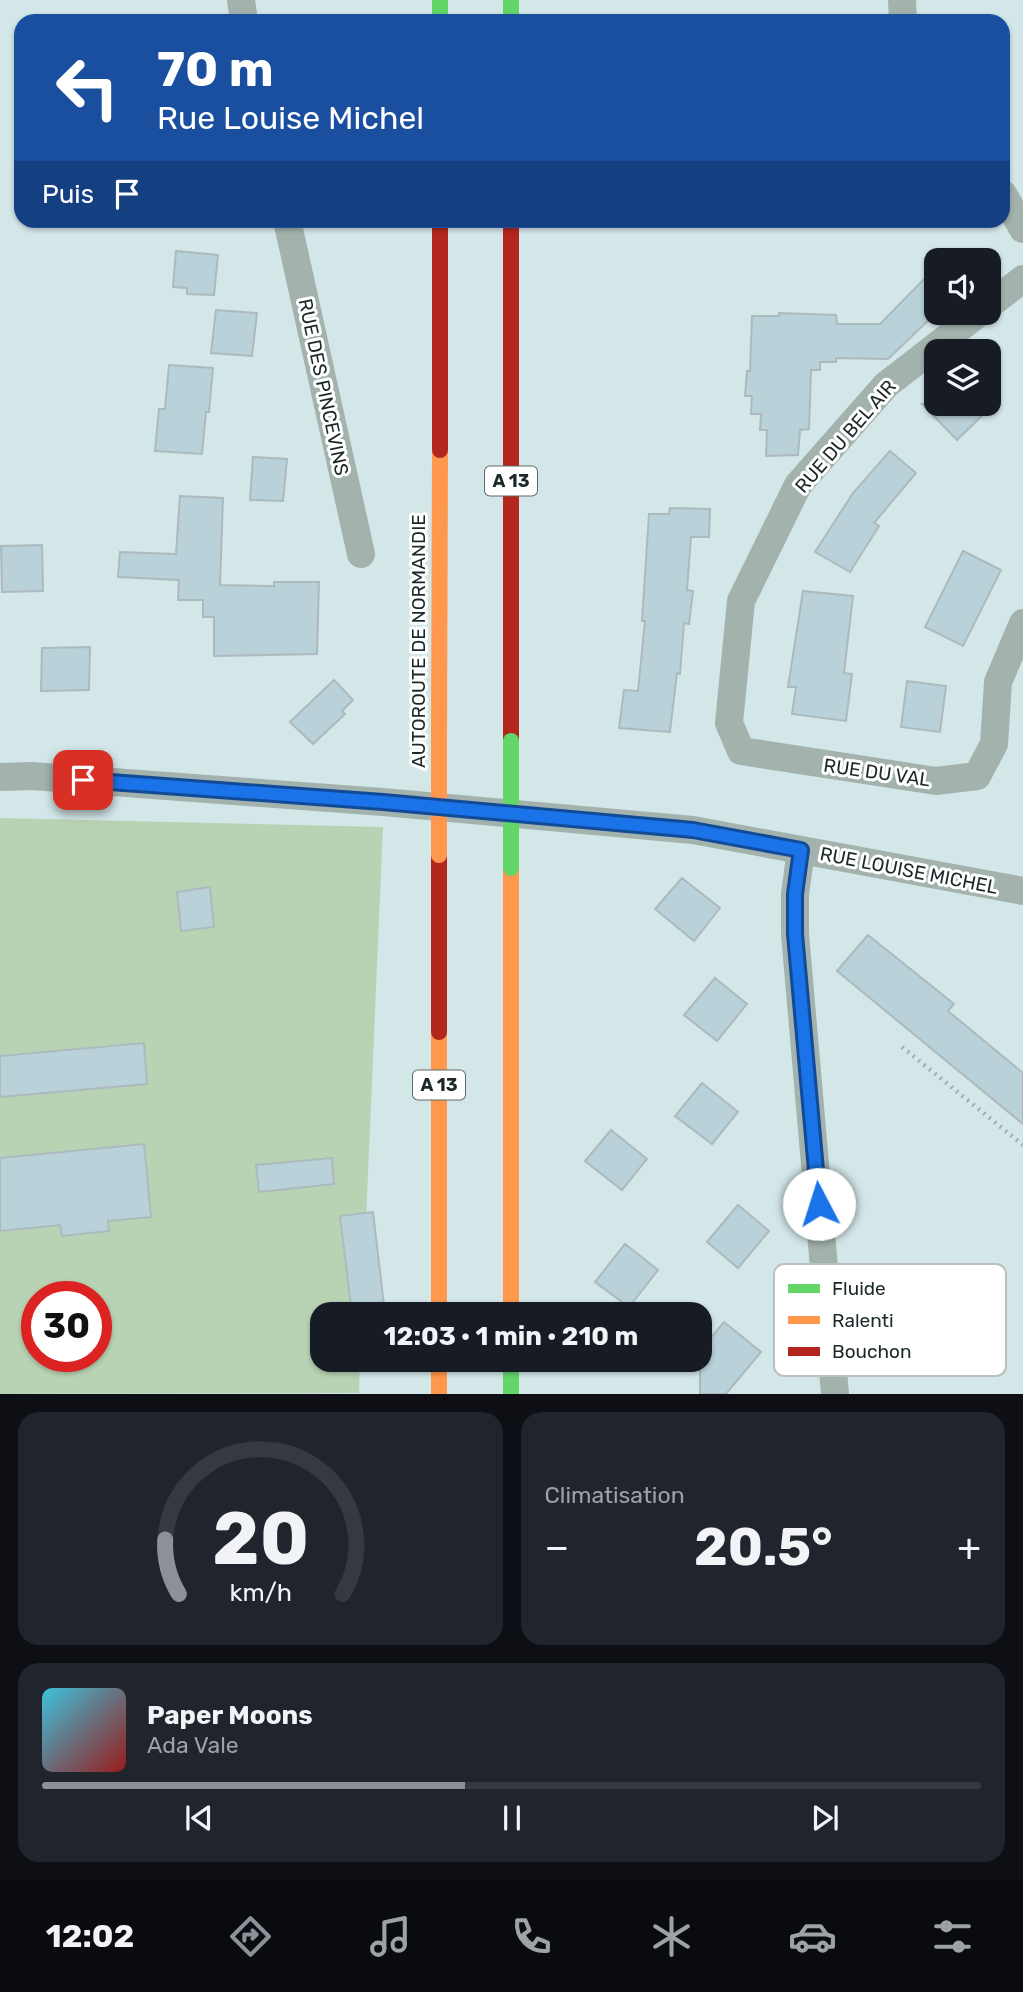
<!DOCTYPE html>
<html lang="fr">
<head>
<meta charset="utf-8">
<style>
	body { margin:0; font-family:Rubik,sans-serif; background:#20242c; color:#f1f3f6; height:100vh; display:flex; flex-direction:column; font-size:26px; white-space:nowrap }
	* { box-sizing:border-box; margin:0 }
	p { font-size:23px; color:#9ea1a6 }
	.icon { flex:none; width:38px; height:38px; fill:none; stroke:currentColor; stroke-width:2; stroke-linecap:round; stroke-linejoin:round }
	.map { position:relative; height:1394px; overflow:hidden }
	.panel { display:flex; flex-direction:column; gap:18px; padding:18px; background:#0d0f14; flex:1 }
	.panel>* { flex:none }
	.banner { position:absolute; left:14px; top:14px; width:996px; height:214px; border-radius:21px; box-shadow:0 2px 5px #0004; background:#1a4fa0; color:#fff; overflow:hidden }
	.controls { position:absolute; left:924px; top:248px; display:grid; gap:14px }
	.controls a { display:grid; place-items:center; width:77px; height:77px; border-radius:14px; background:#171b24; box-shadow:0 2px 5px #0004; font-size:35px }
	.speed { position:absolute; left:21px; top:1281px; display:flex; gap:14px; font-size:35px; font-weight:700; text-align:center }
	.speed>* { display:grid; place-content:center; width:91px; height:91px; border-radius:50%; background:#171b24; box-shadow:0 2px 5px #0004; line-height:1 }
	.speed .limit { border:10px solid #d22; background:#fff; color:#111 }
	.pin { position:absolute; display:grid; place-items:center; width:60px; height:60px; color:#fff; margin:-30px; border-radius:14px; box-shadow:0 4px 10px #0006 }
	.me { position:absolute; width:77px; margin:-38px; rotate:355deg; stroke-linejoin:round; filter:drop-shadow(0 0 5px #0008) }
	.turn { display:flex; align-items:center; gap:24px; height:147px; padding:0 28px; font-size:32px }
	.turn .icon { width:91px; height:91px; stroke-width:2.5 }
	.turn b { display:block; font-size:49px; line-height:60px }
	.then { display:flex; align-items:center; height:66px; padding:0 28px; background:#0003; gap:14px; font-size:26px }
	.big { font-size:52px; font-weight:700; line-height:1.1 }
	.panel .widget { flex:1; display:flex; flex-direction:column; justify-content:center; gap:10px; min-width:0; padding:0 24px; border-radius:21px; background:#20242c }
	.panel .dial { align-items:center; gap:0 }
	.dial svg { height:182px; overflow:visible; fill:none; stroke:#363941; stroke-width:7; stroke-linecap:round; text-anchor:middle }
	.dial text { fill:#f1f3f6; stroke:none }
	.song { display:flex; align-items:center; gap:21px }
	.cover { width:84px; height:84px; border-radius:10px; background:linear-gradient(135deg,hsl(190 70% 55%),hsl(0 70% 35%)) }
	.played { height:7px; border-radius:4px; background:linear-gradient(90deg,#8c9099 45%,#363941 45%) }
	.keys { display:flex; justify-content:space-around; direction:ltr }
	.heat { display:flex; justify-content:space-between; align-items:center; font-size:38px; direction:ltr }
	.panel .tiles { flex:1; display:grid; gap:18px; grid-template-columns:1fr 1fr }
	.widget:last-child { grid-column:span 2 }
	.trip { position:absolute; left:310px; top:1302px; width:402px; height:70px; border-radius:21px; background:#171b24; box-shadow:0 2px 5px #0004; font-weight:700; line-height:70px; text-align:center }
	.menu { display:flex; height:112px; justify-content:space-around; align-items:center; background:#090b0e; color:#9ea1a6 }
	.menu .icon { width:49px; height:49px }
	.menu .on { color:#8c9099 }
	.menu b { font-size:32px; color:#f1f3f6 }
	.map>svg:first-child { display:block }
</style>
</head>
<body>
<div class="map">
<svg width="1023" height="1394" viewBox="0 0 1023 1394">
	<rect width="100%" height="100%" fill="#d3e6e8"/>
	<path fill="#b8d3b4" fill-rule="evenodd" d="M 0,818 L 383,827 L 362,1314 L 322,1314 L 322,1360 L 360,1360 L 359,1393 L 0,1394 ZM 37,1297 L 96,1297 L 96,1356 L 37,1356 Z"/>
	<path fill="#b9d1d9" stroke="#acbabe" stroke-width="2" d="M 176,251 L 218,255 L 214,295 L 187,294 L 187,288 L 173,287 Z
		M 936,267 L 936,313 L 888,359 L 836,358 L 836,362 L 820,362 L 820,370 L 811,370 L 809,429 L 800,430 L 798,455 L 766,456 L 767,430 L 760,430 L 761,414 L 751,414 L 752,396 L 745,396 L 747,371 L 750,371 L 752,316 L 779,316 L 779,313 L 836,315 L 837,324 L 880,324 Z
		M 216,310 L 257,313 L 252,356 L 211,353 Z
		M 169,365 L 213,368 L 209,412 L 206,412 L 202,454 L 155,451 L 159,409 L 165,409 Z
		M 922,404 L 994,404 L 957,440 Z
		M 890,451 L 916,473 L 874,523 L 879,526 L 850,572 L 815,552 L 853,493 Z
		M 253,457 L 287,459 L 283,501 L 250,500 Z
		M 180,496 L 223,498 L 220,585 L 274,586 L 274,582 L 319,582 L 317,654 L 214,656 L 214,617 L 203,617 L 203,600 L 178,600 L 179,580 L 118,577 L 120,552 L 176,554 Z
		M 670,508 L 710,509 L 709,537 L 691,537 L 687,590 L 693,591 L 689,624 L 684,623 L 680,674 L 677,673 L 670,732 L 619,728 L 624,690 L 638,691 L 645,621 L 642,621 L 649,514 L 669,514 Z
		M 42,545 L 43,591 L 2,592 L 1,546 Z
		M 963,551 L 1001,570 L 963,646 L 925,627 Z
		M 803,591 L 853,596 L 844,673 L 852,674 L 846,721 L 792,714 L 796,687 L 788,687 Z
		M 90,647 L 89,690 L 41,691 L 42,648 Z
		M 334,680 L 353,700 L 342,711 L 345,714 L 313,744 L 290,722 Z
		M 907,681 L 946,686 L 940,732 L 901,727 Z
		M 682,878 L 720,908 L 694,941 L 655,909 Z
		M 210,887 L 214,927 L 181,931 L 177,892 Z
		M 868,935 L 954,1004 L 948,1011 L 1023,1073 L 1023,1124 L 837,971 Z
		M 715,978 L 747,1004 L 717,1041 L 684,1015 Z
		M 144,1043 L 147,1084 L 0,1097 L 0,1056 Z
		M 702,1083 L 738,1112 L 712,1144 L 675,1116 Z
		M 611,1130 L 647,1159 L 622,1190 L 585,1161 Z
		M 144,1144 L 151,1217 L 108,1221 L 109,1231 L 62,1236 L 60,1225 L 0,1231 L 0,1158 Z
		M 332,1158 L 334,1184 L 259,1192 L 256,1165 Z
		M 738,1205 L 769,1231 L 738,1268 L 707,1242 Z
		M 373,1212 L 385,1314 L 352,1314 L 340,1216 Z
		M 625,1244 L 658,1270 L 629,1307 L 595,1282 Z
		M 724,1322 L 761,1352 L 726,1394 L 700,1394 L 700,1351 Z"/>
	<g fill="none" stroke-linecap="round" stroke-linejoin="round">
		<path stroke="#a3b1ae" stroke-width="4.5" stroke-dasharray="2 5" stroke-linecap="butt" d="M 902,1047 L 1023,1145"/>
		<path stroke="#a3b2ad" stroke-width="28" d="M 241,0 L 244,21
			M 902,0 L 903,21
			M 1003,194 L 1023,229
			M 287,220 L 361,554
			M 989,305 L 1023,279
			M 979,313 L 886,385 L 798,485 L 741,601 L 729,723 L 741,751 L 936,781 L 977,776 L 994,744 L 998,682 L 1023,623
			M 0,777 L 32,776 L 383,802 L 693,830 L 1023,891
			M 801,850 L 795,894 L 795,934 L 835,1394"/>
		<path stroke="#63d668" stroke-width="16" d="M 440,0 L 440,21
			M 511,0 L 511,21
			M 511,1360 L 511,1394"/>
		<path stroke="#ff974d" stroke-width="16" d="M 439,735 L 440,450
			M 511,868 L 511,1314
			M 439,1032 L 439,1314
			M 439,1360 L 439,1394"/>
		<path stroke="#b3261e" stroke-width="16" d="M 511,220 L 511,741
			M 440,450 L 440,220
			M 439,855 L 439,1032"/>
		<path stroke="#63d668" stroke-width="16" d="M 511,741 L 511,868"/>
		<path stroke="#ff974d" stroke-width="16" d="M 439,735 L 439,855"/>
	</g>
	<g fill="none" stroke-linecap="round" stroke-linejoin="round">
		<defs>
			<path id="route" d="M 83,780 L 383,802 L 693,830 L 801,850 L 795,894 L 795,934 L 819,1204"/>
		</defs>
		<use href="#route" stroke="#114b97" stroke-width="18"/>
		<use href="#route" stroke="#1a73e8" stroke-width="12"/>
	</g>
	<g text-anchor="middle" stroke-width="6" stroke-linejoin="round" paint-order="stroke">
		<g fill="#fff" stroke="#60696a" stroke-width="2">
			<rect x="485" y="466.5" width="52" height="29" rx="5"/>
			<rect x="413" y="1070.5" width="52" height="29" rx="5"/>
		</g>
		<g font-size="18" font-weight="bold" fill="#1c292a">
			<text x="511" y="487">A 13</text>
			<text x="439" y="1091">A 13</text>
		</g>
		<g font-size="19" fill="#1c292a" stroke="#fff">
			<text transform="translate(324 387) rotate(78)" y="7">RUE DES PINCEVINS</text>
			<text transform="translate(845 436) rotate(-49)" y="7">RUE DU BEL AIR</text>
			<text transform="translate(418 641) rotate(-90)" y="7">AUTOROUTE DE NORMANDIE</text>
			<text transform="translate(877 772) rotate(8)" y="7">RUE DU VAL</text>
			<text transform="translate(909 870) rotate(11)" y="7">RUE LOUISE MICHEL</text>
		</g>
	</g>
	<rect x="774" y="1264" width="232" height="112" rx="10" fill="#fff" stroke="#bbbfbf" stroke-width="2"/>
	<rect x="788" y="1284" width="32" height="9" fill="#63d668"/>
	<rect x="788" y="1316" width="32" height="8" fill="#ff974d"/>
	<rect x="788" y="1347" width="32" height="9" fill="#b3261e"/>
	<g font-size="19" fill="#1c292a">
		<text x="832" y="1295">Fluide</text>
		<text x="832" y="1327">Ralenti</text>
		<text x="832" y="1358">Bouchon</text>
	</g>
</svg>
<div class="controls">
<a><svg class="icon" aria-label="sound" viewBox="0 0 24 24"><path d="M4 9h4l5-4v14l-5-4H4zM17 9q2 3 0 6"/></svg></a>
<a><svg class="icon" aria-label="layers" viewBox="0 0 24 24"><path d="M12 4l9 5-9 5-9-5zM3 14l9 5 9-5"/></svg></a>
</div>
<div class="speed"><div class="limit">30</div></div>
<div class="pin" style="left:83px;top:780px;background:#d93025"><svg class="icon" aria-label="arrive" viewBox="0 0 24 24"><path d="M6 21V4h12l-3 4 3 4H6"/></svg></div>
<svg class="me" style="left:819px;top:1204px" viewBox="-20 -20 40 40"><circle r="19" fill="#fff"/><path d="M0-13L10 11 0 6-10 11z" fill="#1a73e8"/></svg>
<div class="trip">12:03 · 1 min · 210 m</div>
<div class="banner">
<div class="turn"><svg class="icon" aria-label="left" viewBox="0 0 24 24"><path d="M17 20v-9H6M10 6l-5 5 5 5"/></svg><div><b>70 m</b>Rue Louise Michel</div></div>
<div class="then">Puis<svg class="icon" aria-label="arrive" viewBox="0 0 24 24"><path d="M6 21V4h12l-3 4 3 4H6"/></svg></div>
</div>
</div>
<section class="panel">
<div class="tiles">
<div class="widget dial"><svg viewBox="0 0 100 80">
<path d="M14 69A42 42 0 1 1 86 69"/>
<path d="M14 69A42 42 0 0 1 8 45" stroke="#8c9099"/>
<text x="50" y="56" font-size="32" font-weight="700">20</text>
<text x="50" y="72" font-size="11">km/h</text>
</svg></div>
<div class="widget"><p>Climatisation</p>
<div class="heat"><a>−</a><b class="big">20.5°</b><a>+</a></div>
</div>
<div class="widget">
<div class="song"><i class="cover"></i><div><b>Paper Moons</b><p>Ada Vale</p></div></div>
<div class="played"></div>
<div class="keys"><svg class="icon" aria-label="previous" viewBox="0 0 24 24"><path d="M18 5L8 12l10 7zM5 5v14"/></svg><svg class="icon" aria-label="pause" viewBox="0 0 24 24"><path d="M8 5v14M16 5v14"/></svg><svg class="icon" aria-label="next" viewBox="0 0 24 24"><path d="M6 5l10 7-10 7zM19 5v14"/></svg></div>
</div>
</div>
</section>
<nav class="menu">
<b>12:02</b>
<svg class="icon on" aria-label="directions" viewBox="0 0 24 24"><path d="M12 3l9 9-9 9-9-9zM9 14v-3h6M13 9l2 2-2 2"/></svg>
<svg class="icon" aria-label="music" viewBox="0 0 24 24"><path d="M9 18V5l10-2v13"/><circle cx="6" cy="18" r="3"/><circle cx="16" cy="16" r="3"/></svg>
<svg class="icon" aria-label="phone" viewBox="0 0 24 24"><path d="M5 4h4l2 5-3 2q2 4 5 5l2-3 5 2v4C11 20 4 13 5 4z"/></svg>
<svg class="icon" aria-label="climate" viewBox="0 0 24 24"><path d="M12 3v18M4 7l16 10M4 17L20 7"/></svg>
<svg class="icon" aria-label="car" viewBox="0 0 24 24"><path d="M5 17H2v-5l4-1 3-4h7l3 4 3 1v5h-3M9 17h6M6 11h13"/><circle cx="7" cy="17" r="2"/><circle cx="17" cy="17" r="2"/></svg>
<svg class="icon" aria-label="filters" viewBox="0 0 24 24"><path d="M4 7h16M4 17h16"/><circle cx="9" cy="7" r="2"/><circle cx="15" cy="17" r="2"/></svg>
</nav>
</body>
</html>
